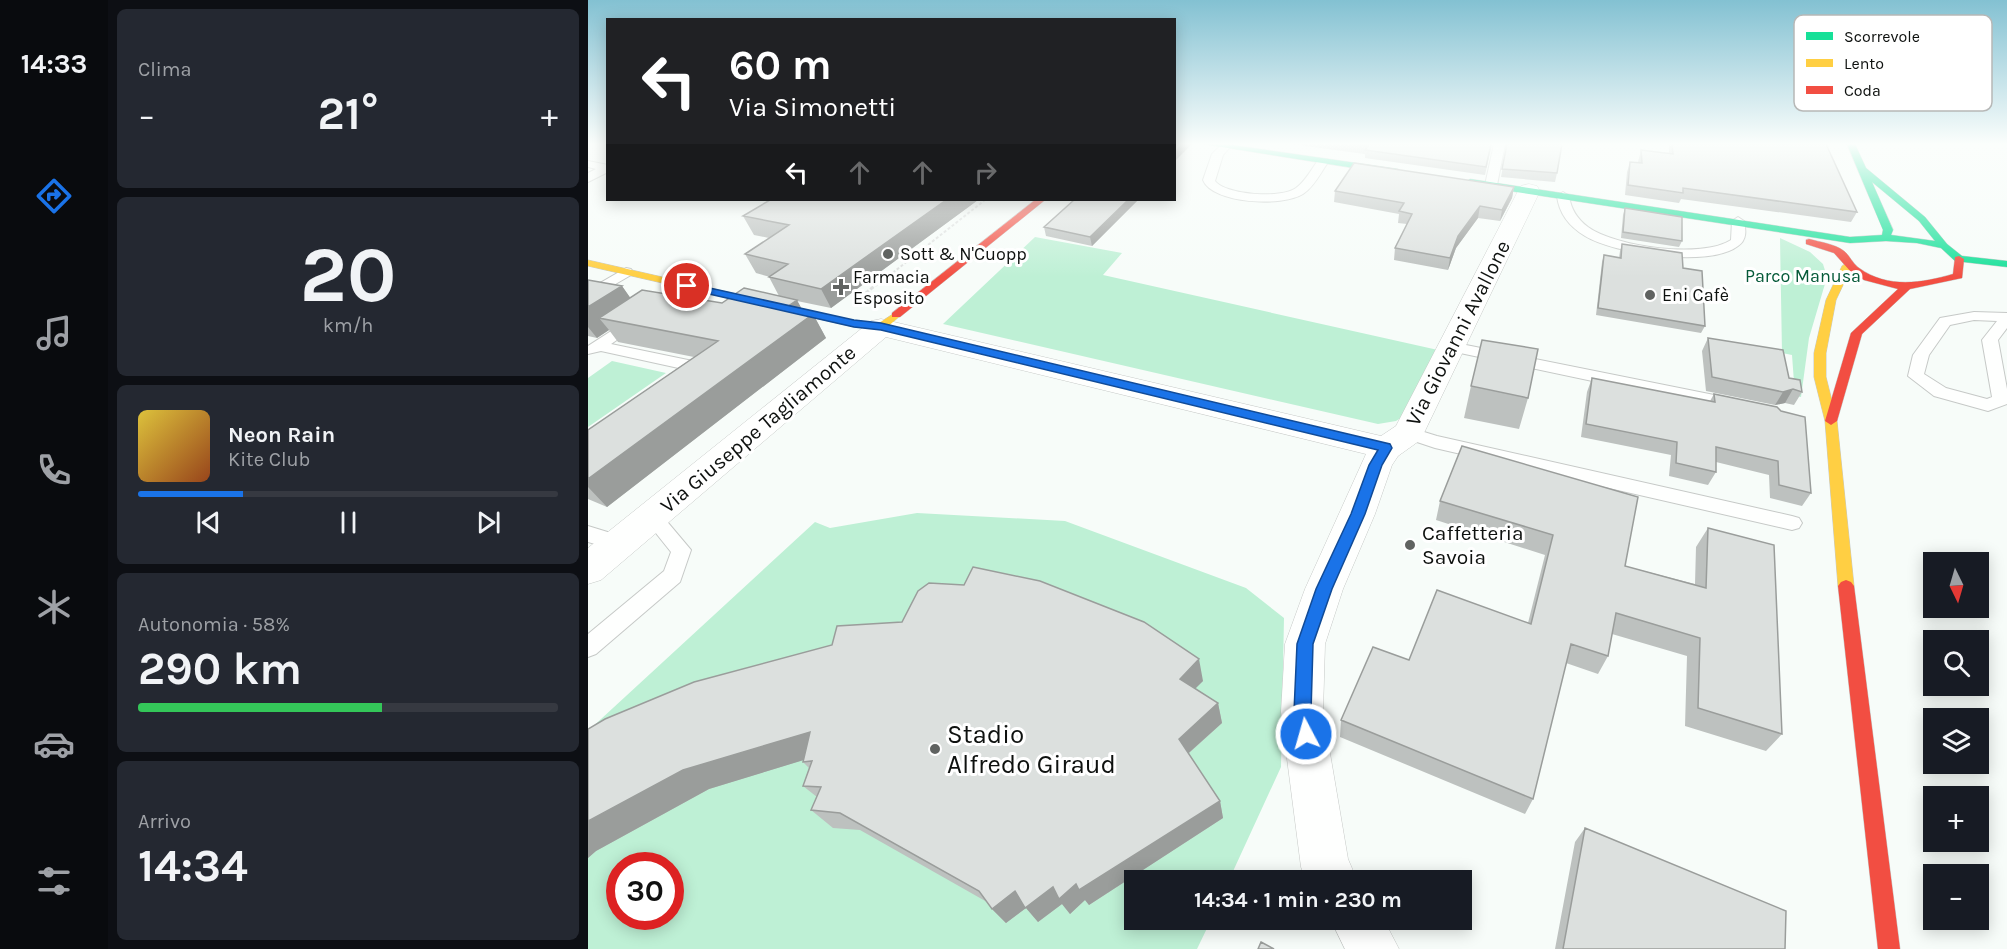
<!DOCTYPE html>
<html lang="it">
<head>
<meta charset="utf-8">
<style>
	body { margin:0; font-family:Karla,sans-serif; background:#242831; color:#f1f3f6; height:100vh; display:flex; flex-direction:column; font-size:22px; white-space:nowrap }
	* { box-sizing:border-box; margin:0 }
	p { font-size:20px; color:#9ea1a6 }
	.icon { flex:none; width:33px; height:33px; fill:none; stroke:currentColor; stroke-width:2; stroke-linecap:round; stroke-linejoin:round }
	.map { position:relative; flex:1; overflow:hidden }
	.side { display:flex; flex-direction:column; gap:9px; padding:9px; background:#0d0f14; width:480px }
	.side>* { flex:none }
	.guide { position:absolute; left:18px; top:18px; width:570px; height:183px; border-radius:0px; box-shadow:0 3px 15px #0003; background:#202124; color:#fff; overflow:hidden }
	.needle { width:39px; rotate:175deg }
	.fabs { position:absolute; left:1335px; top:552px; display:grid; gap:12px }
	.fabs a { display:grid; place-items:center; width:66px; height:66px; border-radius:0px; background:#171b24; box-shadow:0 3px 15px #0003; font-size:30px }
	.speed { position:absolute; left:18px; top:852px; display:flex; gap:12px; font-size:30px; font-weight:700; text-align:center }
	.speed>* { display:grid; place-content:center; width:78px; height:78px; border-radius:50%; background:#171b24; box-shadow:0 3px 15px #0003; line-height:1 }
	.speed .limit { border:9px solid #d22; background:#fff; color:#111 }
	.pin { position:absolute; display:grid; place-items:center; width:51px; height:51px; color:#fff; margin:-26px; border:3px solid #fff; border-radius:50%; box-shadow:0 2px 6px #0007 }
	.me { position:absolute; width:66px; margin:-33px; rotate:354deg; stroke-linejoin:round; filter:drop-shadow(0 0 4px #0008) }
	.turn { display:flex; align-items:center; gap:21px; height:126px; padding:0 24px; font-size:27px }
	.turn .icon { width:78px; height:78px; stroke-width:2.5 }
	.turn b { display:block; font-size:42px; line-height:51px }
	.lanes { display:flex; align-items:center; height:57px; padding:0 24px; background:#0003; justify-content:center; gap:30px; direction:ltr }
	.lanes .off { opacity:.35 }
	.big { font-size:45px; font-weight:700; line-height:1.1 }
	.side .widget { flex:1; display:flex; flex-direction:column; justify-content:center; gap:9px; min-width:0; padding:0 21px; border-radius:9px; background:#242831 }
	.side .dial { align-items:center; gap:0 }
	.dial b { font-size:78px; line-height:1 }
	.song { display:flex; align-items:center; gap:18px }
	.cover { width:72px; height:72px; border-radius:9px; background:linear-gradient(135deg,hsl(50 70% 55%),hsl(20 70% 35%)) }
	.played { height:6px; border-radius:3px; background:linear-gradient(90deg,#1a73e8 25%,#363941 25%) }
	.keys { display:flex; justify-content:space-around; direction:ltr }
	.heat { display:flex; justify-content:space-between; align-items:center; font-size:33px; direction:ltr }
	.charge { height:9px; border-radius:4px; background:linear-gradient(90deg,#34c759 58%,#363941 0) }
	.trip { position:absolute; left:536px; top:870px; width:348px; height:60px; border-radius:0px; background:#171b24; box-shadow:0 3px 15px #0003; font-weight:700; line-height:60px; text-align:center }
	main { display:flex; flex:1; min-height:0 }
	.tabs { display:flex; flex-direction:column; width:108px; justify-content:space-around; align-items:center; background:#090b0e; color:#9ea1a6 }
	.tabs .icon { width:42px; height:42px }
	.tabs .on { color:#1a73e8 }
	.tabs b { font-size:27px; color:#f1f3f6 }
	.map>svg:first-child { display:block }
</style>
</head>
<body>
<main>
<nav class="tabs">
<b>14:33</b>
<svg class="icon on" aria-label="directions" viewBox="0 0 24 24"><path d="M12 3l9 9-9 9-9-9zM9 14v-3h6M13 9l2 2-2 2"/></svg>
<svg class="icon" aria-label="music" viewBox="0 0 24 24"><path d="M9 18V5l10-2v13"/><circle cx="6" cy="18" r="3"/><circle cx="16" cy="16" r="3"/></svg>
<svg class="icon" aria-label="phone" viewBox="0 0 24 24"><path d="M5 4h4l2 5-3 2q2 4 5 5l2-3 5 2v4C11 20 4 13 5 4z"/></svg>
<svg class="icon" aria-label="climate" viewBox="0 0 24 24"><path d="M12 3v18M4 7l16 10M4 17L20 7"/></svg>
<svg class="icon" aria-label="car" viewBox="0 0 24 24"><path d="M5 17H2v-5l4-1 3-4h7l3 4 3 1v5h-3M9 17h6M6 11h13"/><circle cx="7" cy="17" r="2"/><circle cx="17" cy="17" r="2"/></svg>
<svg class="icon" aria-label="filters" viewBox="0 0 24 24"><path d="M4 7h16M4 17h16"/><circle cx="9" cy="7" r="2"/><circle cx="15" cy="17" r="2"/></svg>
</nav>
<section class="side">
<div class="widget"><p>Clima</p>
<div class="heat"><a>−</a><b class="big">21°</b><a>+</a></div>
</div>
<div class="widget dial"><b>20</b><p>km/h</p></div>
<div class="widget">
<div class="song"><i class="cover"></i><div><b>Neon Rain</b><p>Kite Club</p></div></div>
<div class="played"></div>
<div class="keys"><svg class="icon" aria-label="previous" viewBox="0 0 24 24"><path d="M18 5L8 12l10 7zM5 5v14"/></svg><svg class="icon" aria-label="pause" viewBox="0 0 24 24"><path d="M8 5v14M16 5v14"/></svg><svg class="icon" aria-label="next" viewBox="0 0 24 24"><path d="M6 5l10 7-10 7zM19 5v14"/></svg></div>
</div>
<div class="widget"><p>Autonomia · 58%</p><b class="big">290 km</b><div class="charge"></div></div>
<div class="widget"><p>Arrivo</p><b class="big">14:34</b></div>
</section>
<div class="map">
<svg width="1419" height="949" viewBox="0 0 1419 949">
	<rect width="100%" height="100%" fill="#f7fcf9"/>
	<path fill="#bef0d5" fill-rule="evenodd" d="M 447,237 L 534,253 L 515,275 L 850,350 L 819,414 L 808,421 L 790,424 L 355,324 Z
		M 1192,238 L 1222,252 L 1235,264 L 1239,277 L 1221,338 L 1213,397 L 1207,396 L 1204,355 L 1194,353 Z
		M 24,361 L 78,373 L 0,427 L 0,378 Z
		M 329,513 L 477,521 L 658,588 L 696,618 L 693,767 L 641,880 L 546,880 L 546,920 L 623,920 L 609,949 L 0,949 L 0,731 L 227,522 L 242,528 ZM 32,866 L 82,866 L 82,916 L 32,916 Z"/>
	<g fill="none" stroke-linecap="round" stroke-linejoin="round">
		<defs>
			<path id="lane" d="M 634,144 L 642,147 L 635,155 L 627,181 C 638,195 693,199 708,188 C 718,181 724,168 731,159 L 739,159 L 741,161 C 733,172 726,187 715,194 C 694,207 625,204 615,180 L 624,154 Z
				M 906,144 L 917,144 L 909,185 L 903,189 L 897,185 Z
				M 0,161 L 20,165 L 20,172 L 0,182 L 0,173 L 8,169 L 0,167 Z
				M 975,192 L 981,196 C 983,209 989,219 1000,227 C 1028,247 1114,259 1143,240 L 1144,221 L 1150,217 L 1156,221 C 1158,230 1159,240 1150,246 C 1122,268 1026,254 997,236 C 982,227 971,214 969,196 Z
				M 38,268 L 43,269 L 45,272 L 43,275 L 0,300 L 0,290 Z
				M 99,282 L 104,283 L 106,286 L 104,289 L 23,344 L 124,365 L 126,369 L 124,373 L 118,374 L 13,351 L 0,354 L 0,346 Z
				M 1386,312 L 1419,313 L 1419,328 L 1410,340 L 1419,389 L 1419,404 L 1400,411 L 1346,396 L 1320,376 L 1325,355 L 1352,318 ZM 1386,320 L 1409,321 L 1394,340 L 1404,397 L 1399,399 L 1358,388 L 1336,374 L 1341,355 L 1362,325 Z
				M 863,342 L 1146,399 L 1152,401 L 1154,405 L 1152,409 L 1146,411 L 858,350 L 855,347 L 858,344 Z
				M 820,427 L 849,436 L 1204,516 L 1211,518 L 1214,523 L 1211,528 L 1204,530 L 847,448 L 814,437 L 811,433 L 814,429 Z
				M 64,510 L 71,512 L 103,550 L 92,582 L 8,654 L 0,657 L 0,634 L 76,571 L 83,552 L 55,517 L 57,512 Z
				M 0,526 L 39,538 L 42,543 L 39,548 L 32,551 L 0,542 Z"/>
			<path id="street" d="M 941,184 L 949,186 L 952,191 L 836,433 L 831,441 L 810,456 L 804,465 L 787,514 L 755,589 L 737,644 L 735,712 L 760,859 L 769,880 L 718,880 L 713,867 L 693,712 L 697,644 L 717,589 L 778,454 L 298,337 L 13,580 L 0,584 L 0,548 L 283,321 L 293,319 L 793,436 L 808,426 L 930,191 L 933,186 Z
				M 743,920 L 796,920 L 811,949 L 757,949 Z"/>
			<path id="fast" d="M 615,144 L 638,144 L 810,169 L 814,172 L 810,175 Z
				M 1259,144 L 1267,144 L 1278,168 L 1337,217 L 1359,244 L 1374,256 L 1419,261 L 1419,267 L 1367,261 L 1353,248 L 1329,243 L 1298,241 L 1262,243 L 882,185 L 878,182 L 882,179 L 1262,237 L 1294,235 L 1295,230 ZM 1284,182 L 1331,221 L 1347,241 L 1303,235 L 1305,230 Z"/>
			<path id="slow" d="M 0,260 L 266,321 L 291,323 L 308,312 L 313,315 L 297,329 L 266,327 L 0,266 Z
				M 1259,263 L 1264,266 L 1248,300 L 1238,353 L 1238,377 L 1249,421 L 1266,586 L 1263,590 L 1258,592 L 1253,590 L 1250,586 L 1237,421 L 1226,377 L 1226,353 L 1238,300 L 1254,266 Z"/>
			<path id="jam" d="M 447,200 L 457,200 L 312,317 L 304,317 L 304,313 Z
				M 1221,239 C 1232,242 1247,244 1256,251 C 1262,256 1265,264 1271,268 C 1300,289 1334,283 1365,274 L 1367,257 L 1371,256 L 1376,259 L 1374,278 L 1322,289 L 1274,334 L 1249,421 L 1243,425 L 1237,421 L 1263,333 L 1310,289 L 1276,280 L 1263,272 L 1246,253 L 1218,244 L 1218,240 Z
				M 1258,580 L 1263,582 L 1266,586 L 1312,949 L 1290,949 L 1250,586 L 1253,582 Z"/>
		</defs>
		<use href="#lane" stroke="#c6c9c7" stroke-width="2"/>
		<use href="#street" stroke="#c6c9c7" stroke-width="1"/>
		<use href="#fast" stroke="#c6c9c7" stroke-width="1"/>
		<use href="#slow" stroke="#c6c9c7" stroke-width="1"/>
		<use href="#jam" stroke="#c6c9c7" stroke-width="1"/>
		<path stroke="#dfe1e0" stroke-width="2" stroke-dasharray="3 2" stroke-linecap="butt" d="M 293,282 L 397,200"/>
		<path stroke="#dfe1e0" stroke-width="3" stroke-dasharray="4 2" stroke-linecap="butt" d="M 273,297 L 294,280"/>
		<use href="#lane" fill="#fefffe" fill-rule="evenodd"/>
		<use href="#street" fill="#fefffe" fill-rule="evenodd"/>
		<use href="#fast" fill="#16e098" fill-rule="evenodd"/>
		<use href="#slow" fill="#ffcf43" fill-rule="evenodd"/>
		<use href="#jam" fill="#f24e42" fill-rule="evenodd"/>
	</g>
	<path fill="#bdc1bf" d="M 702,144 L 904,144 L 897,175 L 777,158 L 777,154 Z
		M 919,144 L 969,173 L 967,182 L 913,177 Z
		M 1081,144 L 1238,144 L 1269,212 L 1263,222 L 1093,199 L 1091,203 L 1037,195 L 1039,172 L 1042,162 L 1050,162 L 1053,150 L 1081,153 Z
		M 926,187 L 924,198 L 912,221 L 890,218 L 868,248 L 860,270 L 806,260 L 807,248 L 819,224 L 810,223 L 811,214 L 746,202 L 747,191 Z
		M 390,200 L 243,308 L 209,301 L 215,311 L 225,314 L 238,338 L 19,507 L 0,499 L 0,430 L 106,357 L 30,342 L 21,330 L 9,338 L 0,336 L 0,280 L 34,286 L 42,298 L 134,303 L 191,296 L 181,277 L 182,277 L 168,273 L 157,254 L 181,238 L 166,235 L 155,216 Z
		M 486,200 L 550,200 L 504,246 L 458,236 L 456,227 Z
		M 1037,208 L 1094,241 L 1091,247 L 1033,238 L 1035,215 Z
		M 1034,244 L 1095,268 L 1117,326 L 1113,333 L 1008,315 L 1014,262 L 1016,255 L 1031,258 L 1032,251 Z
		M 1120,338 L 1201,378 L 1214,392 L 1206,405 L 1197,403 L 1187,405 L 1118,391 L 1114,351 Z
		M 1004,378 L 1122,401 L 1126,394 L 1223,493 L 1214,506 L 1182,498 L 1181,475 L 1128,462 L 1128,472 L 1120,485 L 1081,476 L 1083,455 L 993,437 L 999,392 Z
		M 883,386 L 940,398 L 931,429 L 876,418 Z
		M 874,446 L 1037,566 L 1107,584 L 1108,547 L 1120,528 L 1194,734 L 1178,751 L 1097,726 L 1099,656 L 1024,634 L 1020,656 L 1010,674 L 978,663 L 945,799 L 937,814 L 752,737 L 753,720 L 821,660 L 940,623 L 957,555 L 848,520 L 852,501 Z
		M 615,681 L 607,688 L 630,703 L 634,723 L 600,754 L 632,801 L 635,818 L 501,905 L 497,900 L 482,914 L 474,904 L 450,922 L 438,908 L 418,923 L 404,909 L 399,902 L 272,830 L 245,828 L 223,810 L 229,797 L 215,786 L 221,768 L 215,762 L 215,760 L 121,789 L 8,851 L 0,858 L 0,729 Z
		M 997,828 L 1197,949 L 967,949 L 987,842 Z"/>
	<path fill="#9a9d9b" d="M 595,144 L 604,144 L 586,162 L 586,153 Z
		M 926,187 L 924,198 L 912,221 L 914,210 Z
		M 358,200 L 390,200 L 243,308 L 233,289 Z
		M 540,200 L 550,200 L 504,246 L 502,237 Z
		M 892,206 L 890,218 L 868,248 L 860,270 L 862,258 L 870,236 Z
		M 34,286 L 51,310 L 11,318 L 21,330 L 9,338 L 0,327 L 0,307 Z
		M 209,300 L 219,319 L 225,314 L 238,338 L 19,507 L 0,487 L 0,479 L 199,307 Z
		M 1205,389 L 1197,403 L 1187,405 L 1195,392 Z
		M 611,659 L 615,681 L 597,699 L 592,679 Z
		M 630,703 L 634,723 L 595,758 L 591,739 Z
		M 222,732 L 242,752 L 121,789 L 8,851 L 0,858 L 0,821 L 95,770 Z
		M 632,801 L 635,818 L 501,905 L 497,900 L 482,914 L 474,904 L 450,922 L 438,908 L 418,923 L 404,909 L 427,891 L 488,884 Z"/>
	<path fill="#dce0de" stroke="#9a9d9b" stroke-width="1.5" d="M 586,144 L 595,144 L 586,153 Z
		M 766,144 L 903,144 L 898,167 L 777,150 L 780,146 Z
		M 919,144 L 974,144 L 969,173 L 914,169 Z
		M 1084,144 L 1238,144 L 1269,212 L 1095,188 L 1095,193 L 1040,185 L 1042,162 L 1054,163 L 1053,150 L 1085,154 Z
		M 766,163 L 926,187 L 914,210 L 892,206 L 870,236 L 862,258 L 807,248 L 824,214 L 811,211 L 816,203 L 747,191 Z
		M 182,200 L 358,200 L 233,289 L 181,277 L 200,264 L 157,254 L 201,225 L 155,216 Z
		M 486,200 L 540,200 L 502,237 L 456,227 Z
		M 1037,208 L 1094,217 L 1094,241 L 1035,232 Z
		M 1034,244 L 1094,253 L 1095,268 L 1114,271 L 1117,326 L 1010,308 L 1016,255 L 1033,258 Z
		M 0,280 L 34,286 L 0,307 Z
		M 156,288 L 209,300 L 199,307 L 225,314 L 0,479 L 0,430 L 130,341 L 11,318 L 54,290 L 134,303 Z
		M 1120,338 L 1195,350 L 1201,378 L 1212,380 L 1214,392 L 1205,389 L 1195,392 L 1124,377 Z
		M 894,340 L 950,349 L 940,398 L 883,386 Z
		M 1004,378 L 1127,402 L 1126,394 L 1189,407 L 1193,411 L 1217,417 L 1223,493 L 1191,485 L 1190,461 L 1128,447 L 1128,472 L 1088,463 L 1089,442 L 998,424 Z
		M 874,446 L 1050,497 L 1037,566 L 1118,588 L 1120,528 L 1186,545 L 1194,734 L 1110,708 L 1112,638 L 1028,613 L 1020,656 L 983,644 L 945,799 L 753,720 L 785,647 L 821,660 L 849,590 L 943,624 L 965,535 L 852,501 Z
		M 385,567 L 452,581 L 556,622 L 611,659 L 592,679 L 630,703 L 591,739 L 632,801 L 491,890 L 488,884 L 471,899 L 465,887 L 437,908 L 427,891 L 404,909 L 391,891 L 252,813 L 223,810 L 233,787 L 215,786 L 224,761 L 215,762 L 222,732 L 95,770 L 0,821 L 0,729 L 17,719 L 106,682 L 244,645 L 249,626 L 314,622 L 330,591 L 341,583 L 376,585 Z
		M 997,828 L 1198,911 L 1197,949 L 975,949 Z
		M 673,942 L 686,949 L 670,949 Z"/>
	<linearGradient id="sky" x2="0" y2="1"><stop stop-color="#83c1d2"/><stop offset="0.52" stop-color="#fbfefc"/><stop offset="1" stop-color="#fbfefc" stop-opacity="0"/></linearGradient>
	<rect width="1419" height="277" fill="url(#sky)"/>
	<path fill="#1a73e8" stroke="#114b97" stroke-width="1.5" d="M 99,283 L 266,320 L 293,323 L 802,444 L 804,448 L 794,465 L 777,514 L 744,589 L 725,644 L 723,712 L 727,734 L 724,740 L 718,743 L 711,740 L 706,712 L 709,644 L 728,589 L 763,514 L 781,465 L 790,450 L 293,330 L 266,327 L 95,288 L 94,286 Z"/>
	<g fill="#606361" stroke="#fff" stroke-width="2">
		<circle cx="300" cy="254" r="6"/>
		<path d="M250 278h6v6h6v6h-6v6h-6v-6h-6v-6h6z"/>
		<circle cx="1062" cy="295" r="6"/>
		<circle cx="822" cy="545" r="6"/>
		<circle cx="347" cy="749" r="6"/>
	</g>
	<g text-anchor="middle" stroke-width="6" stroke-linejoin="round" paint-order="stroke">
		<g font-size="18" fill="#0e110f" stroke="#fff" text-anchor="start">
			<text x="312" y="260">Sott &amp; N'Cuopp</text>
			<text x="265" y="283">Farmacia<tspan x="265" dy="21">Esposito</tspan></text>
			<text x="1074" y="301">Eni Cafè</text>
		</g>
		<g font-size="18" fill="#065a39" stroke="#fff">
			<text x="1215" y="282">Parco Manusa</text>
		</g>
		<g font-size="21" fill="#0e110f" stroke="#fff">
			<text transform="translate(870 333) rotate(-63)" y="7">Via Giovanni Avallone</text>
			<text transform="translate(170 429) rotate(-40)" y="7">Via Giuseppe Tagliamonte</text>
		</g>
		<g font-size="21" fill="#0e110f" stroke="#fff" text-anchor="start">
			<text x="834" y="540">Caffetteria<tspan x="834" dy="24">Savoia</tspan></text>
		</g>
		<g font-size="26" fill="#0e110f" stroke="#fff" text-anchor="start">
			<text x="359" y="743">Stadio<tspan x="359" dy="30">Alfredo Giraud</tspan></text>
		</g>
	</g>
	<rect x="1206" y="15" width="198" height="96" rx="9" fill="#fff" stroke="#b7b8b7" stroke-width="1.5"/>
	<rect x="1218" y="32" width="27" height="8" fill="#16e098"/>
	<rect x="1218" y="59" width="27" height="8" fill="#ffcf43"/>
	<rect x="1218" y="86" width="27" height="8" fill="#f24e42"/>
	<g font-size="16" fill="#0e110f">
		<text x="1256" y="42">Scorrevole</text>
		<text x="1256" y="69">Lento</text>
		<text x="1256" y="96">Coda</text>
	</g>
</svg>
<div class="fabs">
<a><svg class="needle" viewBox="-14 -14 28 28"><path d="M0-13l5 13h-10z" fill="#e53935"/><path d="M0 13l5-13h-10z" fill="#9ea1a6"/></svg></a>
<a><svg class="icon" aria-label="search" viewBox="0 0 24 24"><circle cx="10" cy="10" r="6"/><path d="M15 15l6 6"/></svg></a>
<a><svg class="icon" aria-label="layers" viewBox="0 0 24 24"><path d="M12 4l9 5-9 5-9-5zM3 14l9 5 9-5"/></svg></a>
<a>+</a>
<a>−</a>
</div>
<div class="speed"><div class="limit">30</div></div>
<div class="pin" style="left:99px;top:286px;background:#d93025"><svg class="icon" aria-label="arrive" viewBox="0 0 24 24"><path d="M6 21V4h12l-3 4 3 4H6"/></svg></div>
<svg class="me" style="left:718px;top:734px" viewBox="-20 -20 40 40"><circle r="17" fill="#1a73e8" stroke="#fff" stroke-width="3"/><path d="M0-11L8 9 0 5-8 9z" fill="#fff"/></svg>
<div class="trip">14:34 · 1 min · 230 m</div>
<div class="guide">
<div class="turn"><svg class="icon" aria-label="left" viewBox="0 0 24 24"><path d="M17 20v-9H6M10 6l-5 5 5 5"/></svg><div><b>60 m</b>Via Simonetti</div></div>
<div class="lanes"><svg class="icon" aria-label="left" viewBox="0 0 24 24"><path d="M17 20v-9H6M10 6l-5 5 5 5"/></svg><svg class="icon off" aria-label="ahead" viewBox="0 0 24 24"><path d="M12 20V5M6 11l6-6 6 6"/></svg><svg class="icon off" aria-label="ahead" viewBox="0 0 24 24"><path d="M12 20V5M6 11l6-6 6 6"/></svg><svg class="icon off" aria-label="right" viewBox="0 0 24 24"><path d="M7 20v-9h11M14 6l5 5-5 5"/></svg></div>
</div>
</div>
</main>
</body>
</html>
